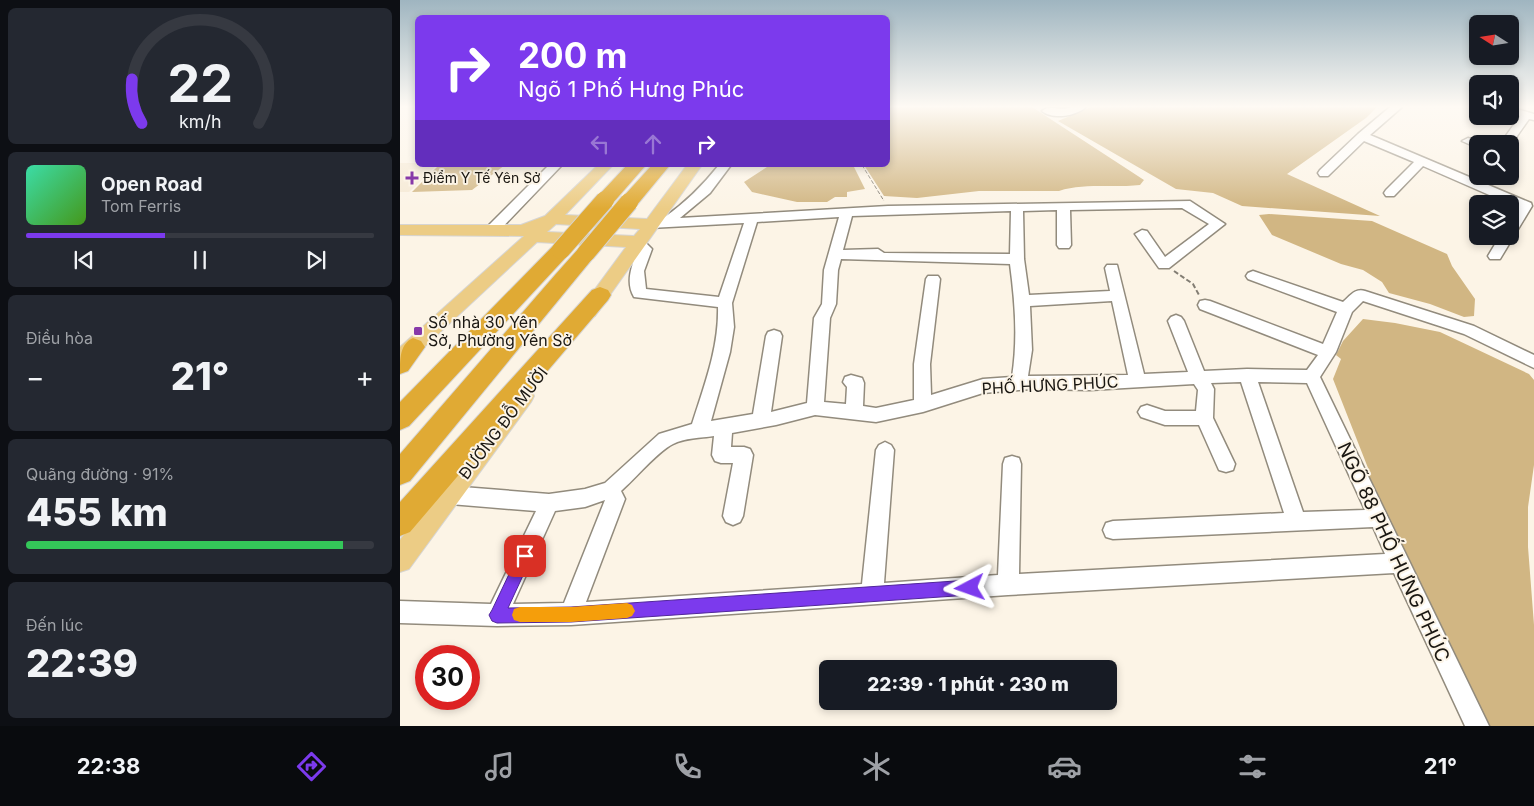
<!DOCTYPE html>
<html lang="vi">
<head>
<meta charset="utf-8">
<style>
	body { margin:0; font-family:Inter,sans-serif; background:#242831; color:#f1f3f6; height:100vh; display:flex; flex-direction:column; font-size:19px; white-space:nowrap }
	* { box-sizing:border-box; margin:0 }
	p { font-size:16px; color:#9ea1a6 }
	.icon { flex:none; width:28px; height:28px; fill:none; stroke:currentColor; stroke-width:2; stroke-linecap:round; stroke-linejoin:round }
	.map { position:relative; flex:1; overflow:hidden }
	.details { display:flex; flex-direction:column; gap:8px; padding:8px; background:#0d0f14; width:400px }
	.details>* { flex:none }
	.banner { position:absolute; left:15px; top:15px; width:475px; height:152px; border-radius:8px; box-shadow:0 2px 8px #0003; background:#7c3aed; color:#fff; overflow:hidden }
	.needle { width:32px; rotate:282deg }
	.fabs { position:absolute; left:1069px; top:15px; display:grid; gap:10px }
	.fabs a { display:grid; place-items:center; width:50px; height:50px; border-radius:8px; background:#171b24; box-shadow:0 2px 8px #0003; font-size:25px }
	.speed { position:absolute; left:15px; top:645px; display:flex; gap:10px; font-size:25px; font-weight:700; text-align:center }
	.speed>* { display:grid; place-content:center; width:65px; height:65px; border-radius:50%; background:#171b24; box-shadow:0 2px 8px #0003; line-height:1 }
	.speed .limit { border:8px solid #d22; background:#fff; color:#111 }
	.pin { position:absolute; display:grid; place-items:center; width:42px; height:42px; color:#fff; margin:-21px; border-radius:10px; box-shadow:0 2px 8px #0006 }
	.me { position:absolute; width:55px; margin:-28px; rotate:266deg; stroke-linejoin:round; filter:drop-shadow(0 0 4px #0008) }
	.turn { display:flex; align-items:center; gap:18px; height:105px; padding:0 20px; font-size:22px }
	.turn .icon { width:65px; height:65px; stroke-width:2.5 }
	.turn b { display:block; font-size:35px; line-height:42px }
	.lanes { display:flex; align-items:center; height:48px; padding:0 20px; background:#0003; justify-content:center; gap:25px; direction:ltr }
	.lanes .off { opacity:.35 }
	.big { font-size:38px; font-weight:800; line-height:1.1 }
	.details .card { flex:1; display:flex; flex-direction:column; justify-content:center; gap:8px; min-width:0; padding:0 18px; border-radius:8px; background:#242831 }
	.details .dial { align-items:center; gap:0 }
	.dial svg { height:130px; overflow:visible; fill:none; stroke:#363941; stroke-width:7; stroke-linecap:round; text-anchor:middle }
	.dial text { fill:#f1f3f6; stroke:none }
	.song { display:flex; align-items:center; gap:15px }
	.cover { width:60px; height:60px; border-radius:8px; background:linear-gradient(135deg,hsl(160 70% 55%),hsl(100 70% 35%)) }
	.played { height:5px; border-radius:2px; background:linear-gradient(90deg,#7c3aed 40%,#363941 40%) }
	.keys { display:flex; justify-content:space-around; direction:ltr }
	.heat { display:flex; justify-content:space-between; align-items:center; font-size:28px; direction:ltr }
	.charge { height:8px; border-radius:4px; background:linear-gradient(90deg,#34c759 91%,#363941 0) }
	.trip { position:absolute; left:419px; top:660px; width:298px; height:50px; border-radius:8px; background:#171b24; box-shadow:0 2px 8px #0003; font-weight:800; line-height:50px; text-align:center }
	.tab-bar { display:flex; height:80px; justify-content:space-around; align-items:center; background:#090b0e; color:#9ea1a6 }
	.tab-bar .icon { width:35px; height:35px }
	.tab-bar .active { color:#7c3aed }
	.tab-bar b { font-size:22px; color:#f1f3f6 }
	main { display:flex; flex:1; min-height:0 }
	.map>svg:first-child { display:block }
</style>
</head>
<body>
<main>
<section class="details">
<div class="card dial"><svg viewBox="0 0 100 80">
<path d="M14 69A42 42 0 1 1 86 69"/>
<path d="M14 69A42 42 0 0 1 8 42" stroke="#7c3aed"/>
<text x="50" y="56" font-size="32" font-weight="700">22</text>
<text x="50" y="72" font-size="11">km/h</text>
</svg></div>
<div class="card">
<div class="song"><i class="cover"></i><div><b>Open Road</b><p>Tom Ferris</p></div></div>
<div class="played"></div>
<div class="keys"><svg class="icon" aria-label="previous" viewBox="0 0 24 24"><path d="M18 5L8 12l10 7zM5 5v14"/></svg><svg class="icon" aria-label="pause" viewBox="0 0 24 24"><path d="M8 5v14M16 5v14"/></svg><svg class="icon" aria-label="next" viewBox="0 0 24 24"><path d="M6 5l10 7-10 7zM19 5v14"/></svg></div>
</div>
<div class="card"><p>Điều hòa</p>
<div class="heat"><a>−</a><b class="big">21°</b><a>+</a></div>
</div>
<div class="card"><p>Quãng đường · 91%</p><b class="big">455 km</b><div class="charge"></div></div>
<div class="card"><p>Đến lúc</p><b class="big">22:39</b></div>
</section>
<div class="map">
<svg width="1134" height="726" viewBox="0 0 1134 726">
	<rect width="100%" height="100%" fill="#fcf4e6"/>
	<path fill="#f5e9d4" d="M 0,163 L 17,163 L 18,165 L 37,165 L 9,192 L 0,192 Z"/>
	<path fill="#d1b683" d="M 488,107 L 632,107 L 744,180 L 740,185 C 714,188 684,183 659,191 L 579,191 L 517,198 L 484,196 L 464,165 L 488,165 Z
		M 691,107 L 977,107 L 966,118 L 887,174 L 980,216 L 842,206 L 813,193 L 776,189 L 658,121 Z
		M 39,165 L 105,165 L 72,190 L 12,192 Z
		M 370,165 L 453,165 L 465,189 L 447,192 L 447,197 L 435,197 L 427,202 L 397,202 L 352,192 L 344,182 Z
		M 869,214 L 972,221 L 1047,254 L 1052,266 L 1075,299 L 1074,316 L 1064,317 L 1030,304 L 989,293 L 982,282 L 963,270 L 941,264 L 872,235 L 859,215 Z
		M 963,319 L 995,323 L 1040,332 L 1129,374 L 1134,380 L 1134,465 L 1128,507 L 1128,547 L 1134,625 L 1134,726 L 1089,726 L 966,474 L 968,468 L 933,379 L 941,359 L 936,355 L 943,341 Z"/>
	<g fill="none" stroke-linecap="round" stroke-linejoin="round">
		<defs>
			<path id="minor" d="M 671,107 L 686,107 C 676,116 653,120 642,111 C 650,104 662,112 671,107 Z
				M 990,107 L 1002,107 L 970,135 L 1131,203 L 1132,206 L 1100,259 L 1090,259 L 1088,256 L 1100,236 L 1110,236 L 1110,221 L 1119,208 L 1023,166 L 994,196 L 986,196 L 984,193 L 986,190 L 1014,162 L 964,141 L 928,176 L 920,176 L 918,173 L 920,170 L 958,134 Z
				M 1110,107 L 1134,114 L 1134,120 L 1129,119 L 1110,146 L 1110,144 L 1100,144 L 1120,116 L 1110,113 Z
				M 1068,138 L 1082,143 L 1083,144 L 1078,144 L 1078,148 L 1062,141 Z
				M 149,165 L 162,165 L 96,234 L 86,234 L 84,231 L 86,228 Z
				M 319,165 L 331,165 L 310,193 L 280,218 L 488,206 L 790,201 L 825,224 L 769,268 L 759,268 L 735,234 L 742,230 L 747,231 L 765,257 L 809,224 L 782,208 L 670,210 L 671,245 L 669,248 L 659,248 L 657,245 L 657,210 L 623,211 L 624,259 L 629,295 L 710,291 L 705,268 L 707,265 L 717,265 L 744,374 L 788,372 L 768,321 L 771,317 L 776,315 L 781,317 L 784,321 L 804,371 L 847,369 L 907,370 L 918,355 L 800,309 L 798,305 L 800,301 L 805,300 L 810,301 L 923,344 L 937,312 L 848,279 L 846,276 L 848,273 L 853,271 L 943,302 C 950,296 955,288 965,291 L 1074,326 L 1134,355 L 1134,368 L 1064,334 L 963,301 L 952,312 L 936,352 L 920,377 L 1089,726 L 1065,726 L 994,573 L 608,595 L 171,625 L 97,626 L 0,623 L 0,601 L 91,604 L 136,511 L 50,504 L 43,501 L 40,495 L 43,489 L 50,486 L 149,494 L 185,489 L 205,483 L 259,434 L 292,424 C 304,386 319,348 318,307 L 234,297 C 225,282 232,265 238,250 L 230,242 L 232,239 L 242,239 L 252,249 L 244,271 L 246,289 L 319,297 L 344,223 L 250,228 L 243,224 C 249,217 258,222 265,217 C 286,202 303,185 319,165 ZM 611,211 L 610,254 L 484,253 L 478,249 L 443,250 L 452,216 ZM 439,217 L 424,270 L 422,304 L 414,318 L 407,403 L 371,412 L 382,336 L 380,332 L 374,330 L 368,332 L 366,336 L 353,414 L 311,421 L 330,352 L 334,327 L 332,303 L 357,222 ZM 441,259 L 610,264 C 615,302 618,339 612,377 L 583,379 L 531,395 L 530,364 L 540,279 L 538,276 L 528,276 L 526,279 L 514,364 L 514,400 L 476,408 L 463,406 L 464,383 L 462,378 L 451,375 L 445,377 L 443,382 L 447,387 L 446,404 L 424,402 L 430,318 L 436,304 L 438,270 ZM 712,301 L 728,375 L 628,376 L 632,350 L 630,306 ZM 841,382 L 884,513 L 713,521 L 706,523 L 703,530 L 706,537 L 713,539 L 973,527 L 985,554 L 619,574 L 621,464 L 619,458 L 612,456 L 605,458 L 603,464 L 598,575 L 484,583 L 494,450 L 491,445 L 485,442 L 479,445 L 476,450 L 462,584 L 186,602 L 225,499 L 221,491 C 235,479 257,452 273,444 C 284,438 301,438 314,436 L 312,455 L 315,461 L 321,463 L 333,463 L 323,516 L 326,522 L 333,525 L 340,522 L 343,516 L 353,455 L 350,449 L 344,447 L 331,447 L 332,433 L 376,425 L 415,415 L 476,422 L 523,412 L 583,393 L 631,389 L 690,390 L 794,384 L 798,390 L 796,411 L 765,411 L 747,405 L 741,407 L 738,412 L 741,417 L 765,425 L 799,425 L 819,470 L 826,472 L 833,470 L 835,464 L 813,418 L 814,389 L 811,383 ZM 858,382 L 907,383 L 965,510 L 903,512 ZM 205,500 L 164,603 L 113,604 L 155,511 L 185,507 Z"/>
			<path id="major" d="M 198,165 L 213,165 L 165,215 L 247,219 L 287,165 L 302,165 L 195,316 L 188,318 L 181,316 L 179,311 L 226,247 L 137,242 L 7,363 L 0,366 L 0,347 L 124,236 L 0,235 L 0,225 L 121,225 L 145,216 ZM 156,224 L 240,229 L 234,236 L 147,232 Z
				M 124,388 L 131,390 L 134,396 L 131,402 L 9,569 L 0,572 L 0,540 L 117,390 Z"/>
			<path id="highway" d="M 227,165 L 246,165 L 212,204 L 205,206 L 198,204 L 196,200 L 198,196 Z
				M 252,165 L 270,165 L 236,206 L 229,208 L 222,206 L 220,202 L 222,198 Z
				M 161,243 L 168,245 L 171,250 L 168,255 L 9,426 L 0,430 L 0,402 L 154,245 Z
				M 186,246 L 193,248 L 196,253 L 193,258 L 10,481 L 0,485 L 0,454 L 155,275 L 179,248 Z
				M 200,287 L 208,290 L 211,295 L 208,300 L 10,532 L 0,536 L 0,502 L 192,290 Z
				M 13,338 L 21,341 L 25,347 L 8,371 L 0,374 C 0,358 0,344 13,338 Z"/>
		</defs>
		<use href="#minor" stroke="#928b7d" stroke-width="3"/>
		<use href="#major" stroke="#d6d5d4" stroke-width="2"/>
		<use href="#highway" stroke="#d6d5d4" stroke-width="2"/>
		<path stroke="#827d73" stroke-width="1" stroke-dasharray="4 2" stroke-linecap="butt" d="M 462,165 L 484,201"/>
		<path stroke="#827d73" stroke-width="2" stroke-dasharray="5 2.5" stroke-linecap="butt" d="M 774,271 L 793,284 L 799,295"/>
		<use href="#minor" fill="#fff" fill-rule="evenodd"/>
		<use href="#major" fill="#eccc85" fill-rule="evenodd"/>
		<use href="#highway" fill="#e0aa34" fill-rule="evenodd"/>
		<defs>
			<path id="highway-bridge" d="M 161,250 L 205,200
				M 186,253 L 229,202"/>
		</defs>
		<use href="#highway-bridge" stroke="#d6d5d4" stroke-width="20" stroke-linecap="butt"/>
		<use href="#highway-bridge" stroke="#e0aa34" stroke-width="18"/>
	</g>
	<linearGradient id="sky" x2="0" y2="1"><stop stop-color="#9fb5c0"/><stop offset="0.51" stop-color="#fefaf4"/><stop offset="1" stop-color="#fefaf4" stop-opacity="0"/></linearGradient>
	<rect width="1134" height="209" fill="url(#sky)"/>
	<path fill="#7c3aed" stroke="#51269a" d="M 125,549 L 130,551 L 132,556 L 108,608 L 171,607 L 570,580 L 575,582 L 577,588 L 575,593 L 570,595 L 171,622 L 97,623 L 92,621 L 89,615 L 92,610 L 120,551 Z"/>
	<path fill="#f59e0b" d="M 227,603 L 232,605 L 235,611 L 232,616 L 227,618 L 171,622 L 120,622 L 114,620 L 112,615 L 114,609 L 120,607 L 171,607 Z"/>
	<g fill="#8739a9" stroke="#fcf4e6" stroke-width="2">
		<path d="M9.5 170.5h5v5h5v5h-5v5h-5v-5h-5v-5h5z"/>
		<rect x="13" y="326" width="10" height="10" rx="2.5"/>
	</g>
	<g text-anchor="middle" stroke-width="4" stroke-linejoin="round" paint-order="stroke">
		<g font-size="14" fill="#1a1712" stroke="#fcf4e6" text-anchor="start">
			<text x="23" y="183">Điểm Y Tế Yên Sở</text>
		</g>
		<g font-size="16" fill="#1a1712" stroke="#fcf4e6" text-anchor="start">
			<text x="28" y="328">Số nhà 30 Yên<tspan x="28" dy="18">Sở, Phường Yên Sở</tspan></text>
		</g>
		<g font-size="16" fill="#1a1712" stroke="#fcf4e6">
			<text transform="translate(650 385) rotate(-3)" y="6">PHỐ HƯNG PHÚC</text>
			<text transform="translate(103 423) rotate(-53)" y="6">ĐƯỜNG ĐỖ MƯỜI</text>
		</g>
		<g font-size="19" fill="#1a1712" stroke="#fcf4e6">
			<text transform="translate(994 552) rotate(65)" y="7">NGÕ 88 PHỐ HƯNG PHÚC</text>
		</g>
	</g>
</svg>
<div class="fabs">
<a><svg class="needle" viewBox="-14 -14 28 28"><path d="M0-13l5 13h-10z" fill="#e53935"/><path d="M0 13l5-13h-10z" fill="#9ea1a6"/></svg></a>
<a><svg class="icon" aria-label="sound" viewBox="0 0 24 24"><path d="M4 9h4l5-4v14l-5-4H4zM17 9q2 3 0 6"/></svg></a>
<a><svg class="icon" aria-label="search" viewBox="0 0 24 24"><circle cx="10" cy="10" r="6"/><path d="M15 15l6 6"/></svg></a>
<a><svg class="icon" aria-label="layers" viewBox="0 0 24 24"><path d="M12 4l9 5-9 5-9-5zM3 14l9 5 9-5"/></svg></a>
</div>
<div class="speed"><div class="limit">30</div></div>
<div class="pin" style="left:125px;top:556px;background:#d93025"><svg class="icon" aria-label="arrive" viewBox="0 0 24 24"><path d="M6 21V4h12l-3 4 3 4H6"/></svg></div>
<svg class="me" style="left:570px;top:588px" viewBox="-20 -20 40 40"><path d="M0-17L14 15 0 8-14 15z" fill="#7c3aed" stroke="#fff" stroke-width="4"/></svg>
<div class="trip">22:39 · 1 phút · 230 m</div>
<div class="banner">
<div class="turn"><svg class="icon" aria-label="right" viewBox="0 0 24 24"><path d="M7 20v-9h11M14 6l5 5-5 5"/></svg><div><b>200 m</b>Ngõ 1 Phố Hưng Phúc</div></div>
<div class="lanes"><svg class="icon off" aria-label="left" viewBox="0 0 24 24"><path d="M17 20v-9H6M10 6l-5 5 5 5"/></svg><svg class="icon off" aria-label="ahead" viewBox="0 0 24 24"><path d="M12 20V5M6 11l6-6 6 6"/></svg><svg class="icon" aria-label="right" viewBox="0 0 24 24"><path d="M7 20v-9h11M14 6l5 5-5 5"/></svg></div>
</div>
</div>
</main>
<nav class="tab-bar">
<b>22:38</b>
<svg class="icon active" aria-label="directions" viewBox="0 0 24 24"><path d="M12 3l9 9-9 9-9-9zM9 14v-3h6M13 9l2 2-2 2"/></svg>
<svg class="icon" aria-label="music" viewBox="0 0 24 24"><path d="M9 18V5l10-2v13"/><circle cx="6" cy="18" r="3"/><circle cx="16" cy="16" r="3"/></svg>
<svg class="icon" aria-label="phone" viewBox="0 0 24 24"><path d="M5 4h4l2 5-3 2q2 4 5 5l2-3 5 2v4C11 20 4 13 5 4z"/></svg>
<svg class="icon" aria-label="climate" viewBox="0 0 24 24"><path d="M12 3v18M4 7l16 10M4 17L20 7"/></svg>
<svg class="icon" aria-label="car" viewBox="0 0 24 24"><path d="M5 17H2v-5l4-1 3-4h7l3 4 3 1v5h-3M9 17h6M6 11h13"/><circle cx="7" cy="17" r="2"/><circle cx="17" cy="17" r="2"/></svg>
<svg class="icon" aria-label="filters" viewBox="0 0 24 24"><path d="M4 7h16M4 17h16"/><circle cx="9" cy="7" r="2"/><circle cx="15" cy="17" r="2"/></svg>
<b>21°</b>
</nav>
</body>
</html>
